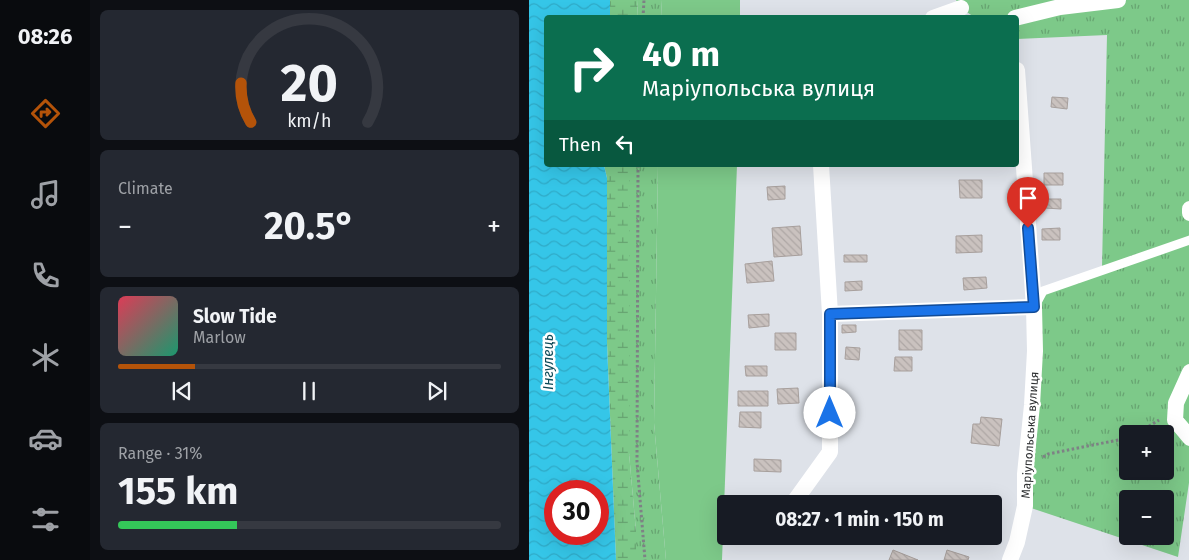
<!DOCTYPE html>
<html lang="en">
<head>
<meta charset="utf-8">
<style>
	body { margin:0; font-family:"Fira Sans",sans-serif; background:#242831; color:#f1f3f6; height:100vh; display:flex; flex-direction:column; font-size:19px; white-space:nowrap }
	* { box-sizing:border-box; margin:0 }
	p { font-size:16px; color:#9ea1a6 }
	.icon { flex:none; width:28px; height:28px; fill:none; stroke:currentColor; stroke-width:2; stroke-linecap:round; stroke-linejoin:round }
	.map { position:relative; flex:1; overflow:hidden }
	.panel { display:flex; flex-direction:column; gap:10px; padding:10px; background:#0d0f14; width:439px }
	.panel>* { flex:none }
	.guide { position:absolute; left:15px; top:15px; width:475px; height:152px; border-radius:5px; box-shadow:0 5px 20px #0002; background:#0b6e4f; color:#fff; overflow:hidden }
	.fabs { position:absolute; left:590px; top:425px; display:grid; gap:10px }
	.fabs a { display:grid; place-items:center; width:55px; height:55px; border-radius:5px; background:#171b24; box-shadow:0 5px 20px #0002; font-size:25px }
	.speed { position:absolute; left:15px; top:480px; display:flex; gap:10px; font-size:25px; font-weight:700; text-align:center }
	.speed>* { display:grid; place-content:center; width:65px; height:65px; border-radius:50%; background:#171b24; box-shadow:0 5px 20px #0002; line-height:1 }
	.speed .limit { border:8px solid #d22; background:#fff; color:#111 }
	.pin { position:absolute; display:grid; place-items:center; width:42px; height:42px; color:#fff; margin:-51px -21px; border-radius:50% 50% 50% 0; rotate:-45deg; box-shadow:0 0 5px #0007 }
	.pin .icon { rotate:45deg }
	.me { position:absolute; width:55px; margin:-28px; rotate:0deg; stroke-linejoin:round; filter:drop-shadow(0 0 4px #0008) }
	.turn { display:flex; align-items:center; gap:18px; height:105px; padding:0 15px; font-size:22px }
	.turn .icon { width:65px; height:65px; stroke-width:2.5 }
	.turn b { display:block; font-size:35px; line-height:42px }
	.then { display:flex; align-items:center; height:48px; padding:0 15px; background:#0003; gap:10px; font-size:19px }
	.big { font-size:38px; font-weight:700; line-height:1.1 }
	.panel .tile { flex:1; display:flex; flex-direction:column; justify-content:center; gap:8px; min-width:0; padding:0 18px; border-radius:8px; background:#242831 }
	.panel .dial { align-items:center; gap:0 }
	.dial svg { height:130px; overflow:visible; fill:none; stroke:#363941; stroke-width:7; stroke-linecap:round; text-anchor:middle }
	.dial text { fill:#f1f3f6; stroke:none }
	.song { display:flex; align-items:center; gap:15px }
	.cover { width:60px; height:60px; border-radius:8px; background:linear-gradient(135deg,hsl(350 70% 55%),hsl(160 70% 35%)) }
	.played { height:5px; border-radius:2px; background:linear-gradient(90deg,#b45309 20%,#363941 20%) }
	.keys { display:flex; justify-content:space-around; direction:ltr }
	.heat { display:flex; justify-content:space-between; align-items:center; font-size:28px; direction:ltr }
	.charge { height:8px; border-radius:4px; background:linear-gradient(90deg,#34c759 31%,#363941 0) }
	.trip { position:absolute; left:188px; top:495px; width:285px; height:50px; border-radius:5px; background:#171b24; box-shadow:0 5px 20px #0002; font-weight:700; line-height:50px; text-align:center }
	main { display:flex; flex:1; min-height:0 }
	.tab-bar { display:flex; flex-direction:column; width:90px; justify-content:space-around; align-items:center; background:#090b0e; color:#9ea1a6 }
	.tab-bar .icon { width:35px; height:35px }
	.tab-bar .selected { color:#b45309 }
	.tab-bar b { font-size:22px; color:#f1f3f6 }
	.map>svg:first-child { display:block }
</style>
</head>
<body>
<main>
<nav class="tab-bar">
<b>08:26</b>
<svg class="icon selected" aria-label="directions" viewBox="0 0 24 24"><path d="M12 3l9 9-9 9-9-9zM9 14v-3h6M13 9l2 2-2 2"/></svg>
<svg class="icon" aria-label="music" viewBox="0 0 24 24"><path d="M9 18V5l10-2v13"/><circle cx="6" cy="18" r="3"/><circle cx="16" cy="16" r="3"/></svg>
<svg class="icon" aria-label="phone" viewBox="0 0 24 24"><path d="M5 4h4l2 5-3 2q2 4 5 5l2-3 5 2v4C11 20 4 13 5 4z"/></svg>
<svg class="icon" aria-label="climate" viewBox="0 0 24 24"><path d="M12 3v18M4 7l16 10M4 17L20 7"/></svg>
<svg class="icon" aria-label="car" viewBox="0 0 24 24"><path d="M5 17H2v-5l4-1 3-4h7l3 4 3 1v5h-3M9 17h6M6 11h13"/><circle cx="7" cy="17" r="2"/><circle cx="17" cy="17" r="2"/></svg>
<svg class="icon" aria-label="filters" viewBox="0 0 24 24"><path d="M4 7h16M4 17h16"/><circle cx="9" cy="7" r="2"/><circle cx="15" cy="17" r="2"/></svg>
</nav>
<section class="panel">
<div class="tile dial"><svg viewBox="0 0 100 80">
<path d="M14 69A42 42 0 1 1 86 69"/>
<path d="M14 69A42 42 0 0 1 8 45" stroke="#b45309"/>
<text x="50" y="56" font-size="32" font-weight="700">20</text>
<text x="50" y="72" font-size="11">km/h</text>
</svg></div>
<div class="tile"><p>Climate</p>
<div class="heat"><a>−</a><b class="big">20.5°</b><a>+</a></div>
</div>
<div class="tile">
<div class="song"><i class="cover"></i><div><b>Slow Tide</b><p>Marlow</p></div></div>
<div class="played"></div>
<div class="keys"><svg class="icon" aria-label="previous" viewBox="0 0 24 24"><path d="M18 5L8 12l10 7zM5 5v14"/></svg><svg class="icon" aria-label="pause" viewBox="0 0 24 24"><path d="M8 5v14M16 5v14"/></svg><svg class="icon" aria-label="next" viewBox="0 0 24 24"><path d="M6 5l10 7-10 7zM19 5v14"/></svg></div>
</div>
<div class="tile"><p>Range · 31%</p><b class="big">155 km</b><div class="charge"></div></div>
</section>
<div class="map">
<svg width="661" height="560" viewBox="0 0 661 560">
	<defs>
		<pattern id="grass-tufts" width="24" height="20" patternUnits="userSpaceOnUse" patternTransform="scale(1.25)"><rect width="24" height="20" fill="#7dc989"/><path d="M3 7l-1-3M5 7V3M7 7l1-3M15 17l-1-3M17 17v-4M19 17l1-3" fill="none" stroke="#67a471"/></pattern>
		<pattern id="wetland-marsh" width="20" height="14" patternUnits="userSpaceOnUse" patternTransform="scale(1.25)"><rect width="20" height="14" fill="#7dc989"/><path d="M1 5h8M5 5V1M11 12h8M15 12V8" fill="none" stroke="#67a471"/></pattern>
		<pattern id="water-waves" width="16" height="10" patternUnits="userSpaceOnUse" patternTransform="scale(1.25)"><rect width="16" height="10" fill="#35c6e8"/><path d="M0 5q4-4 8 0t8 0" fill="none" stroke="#2faac7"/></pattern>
		<pattern id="building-back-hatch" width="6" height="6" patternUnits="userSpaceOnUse" patternTransform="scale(1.25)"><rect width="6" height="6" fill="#cac2bf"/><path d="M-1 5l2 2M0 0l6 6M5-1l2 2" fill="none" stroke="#aea7a5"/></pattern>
	</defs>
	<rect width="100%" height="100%" fill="#dee2e9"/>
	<path fill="url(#grass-tufts)" fill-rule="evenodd" d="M 109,0 L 133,0 L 132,17 L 108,18 Z
		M 427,0 L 660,0 L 661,476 L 649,557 L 496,506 L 514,291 L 573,267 L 578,35 L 488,39 L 488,18 L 445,17 L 432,8 ZM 599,434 L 636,434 L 636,471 L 599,471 ZM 599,499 L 636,499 L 636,536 L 599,536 Z
		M 100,165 L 129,165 L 125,423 L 137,560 L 107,560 L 107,531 L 100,453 Z"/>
	<path fill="url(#wetland-marsh)" d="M 81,0 L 109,0 L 108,17 L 81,18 Z
		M 75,165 L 100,165 L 100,453 L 107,531 L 107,560 L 87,560 L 78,343 L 78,178 Z"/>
	<path fill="#7dc989" d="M 133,0 L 211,0 L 211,17 L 132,17 Z
		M 129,165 L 208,165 L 193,560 L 137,560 L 125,423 Z"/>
	<path fill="url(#water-waves)" fill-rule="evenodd" d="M 0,0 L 81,0 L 81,17 L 18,18 L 18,165 L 75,165 L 78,178 L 78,343 L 87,560 L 0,560 ZM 26,491 L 69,491 L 69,534 L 26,534 Z"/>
	<path fill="url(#building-back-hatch)" stroke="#a79f9c" d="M 523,97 L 539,98 L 538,109 L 522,107 Z
		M 515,173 L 534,173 L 534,185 L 515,185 Z
		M 430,180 L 453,180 L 453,198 L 431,198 Z
		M 256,186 L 256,199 L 239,200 L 238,187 Z
		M 517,199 L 532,199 L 532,209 L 516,208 Z
		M 271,226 L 273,255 L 245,257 L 243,228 Z
		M 531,228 L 531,240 L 513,240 L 513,229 Z
		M 453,235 L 453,252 L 427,253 L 427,236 Z
		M 315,255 L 338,255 L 338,262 L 315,262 Z
		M 243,261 L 245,281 L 218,283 L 216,264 Z
		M 457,277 L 458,288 L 435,290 L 434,278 Z
		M 333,281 L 333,290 L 316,291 L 316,282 Z
		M 240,314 L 240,326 L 220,328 L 219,315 Z
		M 313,325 L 327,325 L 327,332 L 313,333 Z
		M 370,330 L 393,330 L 393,350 L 370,350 Z
		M 246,333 L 267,333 L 267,350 L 246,350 Z
		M 317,347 L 331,348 L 330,360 L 316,359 Z
		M 366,357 L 383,357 L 383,371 L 365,371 Z
		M 216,366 L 238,366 L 238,376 L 217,376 Z
		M 269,388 L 270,403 L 249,404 L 248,389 Z
		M 209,391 L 239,391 L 239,406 L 209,406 Z
		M 211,412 L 232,412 L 232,428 L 210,427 Z
		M 452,417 L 473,419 L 470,446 L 442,443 L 444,424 L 451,424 Z
		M 225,459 L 252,460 L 252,472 L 225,471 Z
		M 423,536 L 454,536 L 452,544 L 422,538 Z
		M 364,550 L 389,560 L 360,560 Z
		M 418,550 L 440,557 L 439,560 L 415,560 Z"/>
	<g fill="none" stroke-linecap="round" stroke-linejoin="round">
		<path stroke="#7e8185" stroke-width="3" stroke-dasharray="2.5 2.5" stroke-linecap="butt" d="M 114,18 L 115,0
			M 109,165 L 108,462 L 116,560
			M 607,434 L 630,420
			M 514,457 L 519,454 L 599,438"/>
		<path stroke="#fff" stroke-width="9" d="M 507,304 L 514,291 L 661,240"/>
		<path stroke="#fff" stroke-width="16" d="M 404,18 L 432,8
			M 486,18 L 531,7 L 589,0
			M 661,209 L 661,213
			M 301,314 L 505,307
			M 661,372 L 647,403 L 646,420 L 661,438
			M 265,502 L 301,452 L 301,314 L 292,165
			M 481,560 L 488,542 L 496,506 L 496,474 L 503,405 L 506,351 L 505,307 L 488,70"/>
	</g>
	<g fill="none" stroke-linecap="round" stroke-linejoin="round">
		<defs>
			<path id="route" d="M 301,413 L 301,314 L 505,307 L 499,228"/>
		</defs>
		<use href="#route" stroke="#114b97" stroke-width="12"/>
		<use href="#route" stroke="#1a73e8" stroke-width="9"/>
	</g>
	<g text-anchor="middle" stroke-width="5" stroke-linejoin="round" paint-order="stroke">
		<g font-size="12" fill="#2e3032" stroke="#fff">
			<text transform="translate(501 435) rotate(-86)" y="4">Маріупольська вулиця</text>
		</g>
		<g font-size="14" font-style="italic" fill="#0d4957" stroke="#fff">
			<text transform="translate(19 362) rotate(-90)" y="5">Інгулець</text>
		</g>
	</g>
</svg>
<div class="fabs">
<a>+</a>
<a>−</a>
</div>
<div class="speed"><div class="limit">30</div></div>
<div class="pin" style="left:499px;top:228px;background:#d93025"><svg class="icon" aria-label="arrive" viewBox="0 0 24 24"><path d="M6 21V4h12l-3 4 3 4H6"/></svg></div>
<svg class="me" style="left:301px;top:413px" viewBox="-20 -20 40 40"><circle r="19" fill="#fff"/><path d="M0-13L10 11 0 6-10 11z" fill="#1a73e8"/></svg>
<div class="trip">08:27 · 1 min · 150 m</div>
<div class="guide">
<div class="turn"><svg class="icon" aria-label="right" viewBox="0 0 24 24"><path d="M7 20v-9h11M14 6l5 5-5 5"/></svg><div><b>40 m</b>Маріупольська вулиця</div></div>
<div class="then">Then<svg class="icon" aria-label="left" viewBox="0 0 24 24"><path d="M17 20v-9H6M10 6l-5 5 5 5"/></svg></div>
</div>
</div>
</main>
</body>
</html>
